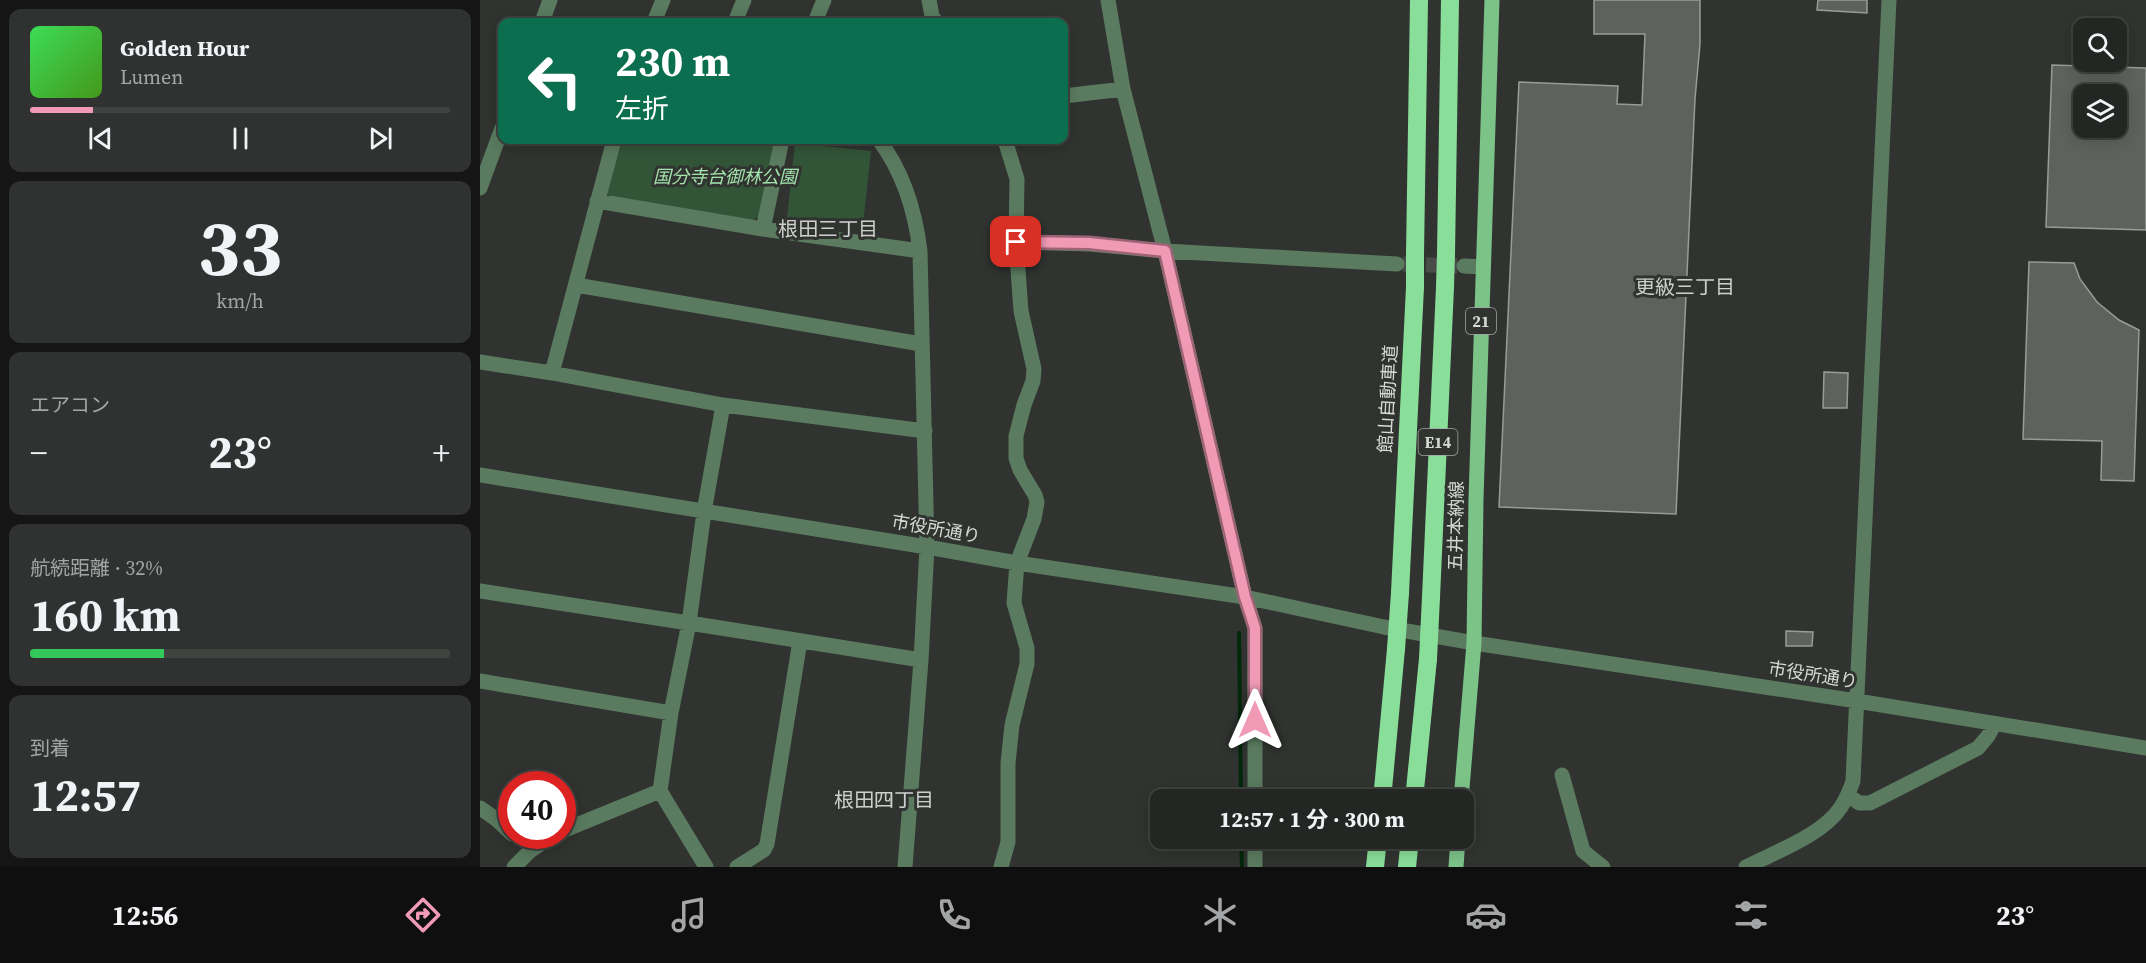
<!DOCTYPE html>
<html lang="ja">
<head>
<meta charset="utf-8">
<style>
	body { margin:0; font-family:"Source Serif 4","Noto Sans JP",serif; background:#303231; color:#f1f3f6; height:100vh; display:flex; flex-direction:column; font-size:22px; white-space:nowrap }
	* { box-sizing:border-box; margin:0 }
	p { font-size:20px; color:#a3a5a6 }
	.icon { flex:none; width:33px; height:33px; fill:none; stroke:currentColor; stroke-width:2; stroke-linecap:round; stroke-linejoin:round }
	.map { position:relative; flex:1; overflow:hidden }
	.side { display:flex; flex-direction:column; gap:9px; padding:9px; background:#141514; width:480px }
	.side>* { flex:none }
	.banner { position:absolute; left:18px; top:18px; width:570px; height:126px; border-radius:12px; box-shadow:0 3px 15px #0003,0 0 0 2px #414341; background:#0b6e4f; color:#fff; overflow:hidden }
	.fabs { position:absolute; left:1593px; top:18px; display:grid; gap:12px }
	.fabs a { display:grid; place-items:center; width:54px; height:54px; border-radius:12px; background:#242624; box-shadow:0 3px 15px #0003,0 0 0 2px #414341; font-size:30px }
	.speed { position:absolute; left:18px; top:771px; display:flex; gap:12px; font-size:30px; font-weight:700; text-align:center }
	.speed>* { display:grid; place-content:center; width:78px; height:78px; border-radius:50%; background:#242624; box-shadow:0 3px 15px #0003,0 0 0 2px #414341; line-height:1 }
	.speed .limit { border:9px solid #d22; background:#fff; color:#111 }
	.pin { position:absolute; display:grid; place-items:center; width:51px; height:51px; color:#fff; margin:-26px; border-radius:12px; box-shadow:0 3px 9px #0006 }
	.me { position:absolute; width:66px; margin:-33px; rotate:0deg; stroke-linejoin:round; filter:drop-shadow(0 0 4px #0008) }
	.turn { display:flex; align-items:center; gap:21px; height:126px; padding:0 18px; font-size:27px }
	.turn .icon { width:78px; height:78px; stroke-width:2.5 }
	.turn b { display:block; font-size:42px; line-height:51px }
	.big { font-size:45px; font-weight:700; line-height:1.1 }
	.side .card { flex:1; display:flex; flex-direction:column; justify-content:center; gap:9px; min-width:0; padding:0 21px; border-radius:12px; background:#303231 }
	.side .dial { align-items:center; gap:0 }
	.dial b { font-size:78px; line-height:1 }
	.song { display:flex; align-items:center; gap:18px }
	.cover { width:72px; height:72px; border-radius:9px; background:linear-gradient(135deg,hsl(130 70% 55%),hsl(100 70% 35%)) }
	.played { height:6px; border-radius:3px; background:linear-gradient(90deg,#f09ab6 15%,#414341 15%) }
	.keys { display:flex; justify-content:space-around; direction:ltr }
	.heat { display:flex; justify-content:space-between; align-items:center; font-size:33px; direction:ltr }
	.charge { height:9px; border-radius:4px; background:linear-gradient(90deg,#34c759 32%,#414341 0) }
	.trip { position:absolute; left:670px; top:789px; width:324px; height:60px; border-radius:12px; background:#242624; box-shadow:0 3px 15px #0003,0 0 0 2px #414341; font-weight:700; line-height:60px; text-align:center }
	.dock { display:flex; height:96px; justify-content:space-around; align-items:center; background:#0e0f0e; color:#a3a5a6 }
	.dock .icon { width:42px; height:42px }
	.dock .selected { color:#f09ab6 }
	.dock b { font-size:27px; color:#f1f3f6 }
	main { display:flex; flex:1; min-height:0 }
	.map>svg:first-child { display:block }
</style>
</head>
<body>
<main>
<section class="side">
<div class="card">
<div class="song"><i class="cover"></i><div><b>Golden Hour</b><p>Lumen</p></div></div>
<div class="played"></div>
<div class="keys"><svg class="icon" aria-label="previous" viewBox="0 0 24 24"><path d="M18 5L8 12l10 7zM5 5v14"/></svg><svg class="icon" aria-label="pause" viewBox="0 0 24 24"><path d="M8 5v14M16 5v14"/></svg><svg class="icon" aria-label="next" viewBox="0 0 24 24"><path d="M6 5l10 7-10 7zM19 5v14"/></svg></div>
</div>
<div class="card dial"><b>33</b><p>km/h</p></div>
<div class="card"><p>エアコン</p>
<div class="heat"><a>−</a><b class="big">23°</b><a>+</a></div>
</div>
<div class="card"><p>航続距離 · 32%</p><b class="big">160 km</b><div class="charge"></div></div>
<div class="card"><p>到着</p><b class="big">12:57</b></div>
</section>
<div class="map">
<svg width="1666" height="867" viewBox="0 0 1666 867">
	<rect width="100%" height="100%" fill="#303330"/>
	<path fill="#325538" d="M 140,140 L 296,140 L 279,216 L 273,220 L 130,197 L 126,193 Z
		M 315,143 L 391,151 L 383,225 L 307,218 Z"/>
	<g fill="none" stroke-linecap="round" stroke-linejoin="round">
		<path stroke="#00280a" stroke-width="4" d="M 759,633 L 761,800
			M 761,838 L 762,867"/>
	</g>
	<path fill="#5e625e" stroke="#989c99" stroke-width="1.5" fill-rule="evenodd" d="M 1114,0 L 1220,0 L 1220,44 L 1215,99 L 1196,514 L 1019,507 L 1039,82 L 1138,86 L 1137,104 L 1162,105 L 1165,34 L 1114,34 Z
		M 1338,0 L 1387,0 L 1387,13 L 1337,10 Z
		M 1572,65 L 1666,68 L 1666,230 L 1566,227 ZM 1604,94 L 1636,94 L 1636,128 L 1604,128 Z
		M 1549,262 L 1594,263 L 1600,279 L 1617,302 L 1639,320 L 1659,330 L 1654,481 L 1621,480 L 1622,441 L 1543,439 Z
		M 1344,372 L 1368,373 L 1367,408 L 1343,408 Z
		M 1306,631 L 1333,632 L 1332,646 L 1306,646 Z"/>
	<g fill="none" stroke-linecap="round" stroke-linejoin="round">
		<path stroke="#494c49" stroke-width="15" stroke-dasharray="15 8" stroke-linecap="butt" d="M 923,264 L 977,266"/>
		<path stroke="#5a7b5f" stroke-width="15" d="M 449,0 L 452,16 L 456,22
			M 628,0 L 643,89 L 685,251 L 765,597 L 775,628 L 775,800
			M 62,22 L 70,0
			M 174,22 L 183,0
			M 255,22 L 264,0
			M 335,22 L 344,0
			M 584,96 L 643,89
			M 399,140 C 424,173 435,210 440,251 L 447,547 L 441,660 L 425,867
			M 0,188 L 22,128
			M 117,201 L 283,229 L 440,251
			M 283,229 L 302,140
			M 536,242 L 609,244 L 685,251 L 917,264
			M 984,266 L 1003,267
			M 96,285 L 441,344
			M 0,362 L 72,373 L 243,405 L 445,431
			M 72,373 L 134,140
			M 0,475 L 447,547 L 537,563 L 765,597 L 904,627 L 994,643 L 1377,701 L 1666,748
			M 0,591 L 209,623 L 441,660
			M 0,681 L 191,713
			M 1082,775 L 1103,851 L 1123,867
			M 1368,795 L 1379,803 L 1390,803 L 1498,748 L 1508,736 L 1514,725
			M 0,808 L 16,819 L 32,834
			M 82,831 L 180,791
			M 775,838 L 775,867
			M 34,867 L 50,851 L 72,836
			M 226,867 L 180,791 L 191,713 L 209,623 L 224,512 L 243,405
			M 257,867 L 284,850 L 287,844 L 320,641
			M 521,867 L 528,842 L 528,763 L 532,725 L 547,664 L 547,648 L 534,603 L 537,563 L 554,519 L 557,502 L 555,495 L 540,470 L 536,458 L 536,436 L 544,405 L 553,381 L 554,369 L 541,311 L 536,242 L 537,179 L 525,140
			M 1266,867 C 1295,852 1343,835 1361,807 C 1366,799 1370,790 1373,781 L 1409,0"/>
		<path stroke="#7cc388" stroke-width="15" d="M 981,800 L 994,643 L 996,499 L 1012,0
			M 976,867 L 978,838"/>
		<path stroke="#89df99" stroke-width="18" d="M 935,254 L 939,0
			M 966,254 L 970,0
			M 920,593 L 935,287
			M 951,597 L 965,287
			M 902,800 L 916,649
			M 934,800 L 948,659
			M 895,867 L 898,838
			M 927,867 L 930,838"/>
		<path stroke="#89df99" stroke-width="18" d="M 935,254 L 935,287
			M 965,287 L 966,254
			M 916,649 L 920,593
			M 948,659 L 951,597"/>
	</g>
	<g fill="none" stroke-linecap="round" stroke-linejoin="round">
		<defs>
			<path id="route" d="M 536,242 L 609,243 L 685,251 L 765,597 L 775,628 L 775,720"/>
		</defs>
		<use href="#route" stroke="#9c6476" stroke-width="15"/>
		<use href="#route" stroke="#f09ab6" stroke-width="10"/>
	</g>
	<g text-anchor="middle" stroke-width="6" stroke-linejoin="round" paint-order="stroke">
		<g fill="#303330" stroke="#a5a7a5" stroke-width="1.5">
			<rect x="986" y="308" width="30" height="26" rx="4.5"/>
			<rect x="938.5" y="429" width="39" height="26" rx="4.5"/>
		</g>
		<g font-size="16" font-weight="bold" fill="#d7d9d7">
			<text x="1001" y="327">21</text>
			<text x="958" y="448">E14</text>
		</g>
		<g font-size="18" font-style="italic" fill="#a3e3ac" stroke="#303330">
			<text x="245" y="183">国分寺台御林公園</text>
		</g>
		<g font-size="18" fill="#d7d9d7" stroke="#303330">
			<text transform="translate(908 399) rotate(-87)" y="6">館山自動車道</text>
			<text transform="translate(976 526) rotate(-89)" y="6">五井本納線</text>
			<text transform="translate(456 529) rotate(10)" y="6">市役所通り</text>
			<text transform="translate(1333 675) rotate(9)" y="6">市役所通り</text>
		</g>
		<g font-size="20" fill="#cdd1cd" stroke="#303330">
			<text x="348" y="236">根田三丁目</text>
			<text x="1205" y="294">更級三丁目</text>
			<text x="404" y="807">根田四丁目</text>
		</g>
	</g>
</svg>
<div class="fabs">
<a><svg class="icon" aria-label="search" viewBox="0 0 24 24"><circle cx="10" cy="10" r="6"/><path d="M15 15l6 6"/></svg></a>
<a><svg class="icon" aria-label="layers" viewBox="0 0 24 24"><path d="M12 4l9 5-9 5-9-5zM3 14l9 5 9-5"/></svg></a>
</div>
<div class="speed"><div class="limit">40</div></div>
<div class="pin" style="left:536px;top:242px;background:#d93025"><svg class="icon" aria-label="arrive" viewBox="0 0 24 24"><path d="M6 21V4h12l-3 4 3 4H6"/></svg></div>
<svg class="me" style="left:775px;top:720px" viewBox="-20 -20 40 40"><path d="M0-17L14 15 0 8-14 15z" fill="#f09ab6" stroke="#fff" stroke-width="4"/></svg>
<div class="trip">12:57 · 1 分 · 300 m</div>
<div class="banner">
<div class="turn"><svg class="icon" aria-label="left" viewBox="0 0 24 24"><path d="M17 20v-9H6M10 6l-5 5 5 5"/></svg><div><b>230 m</b>左折</div></div>
</div>
</div>
</main>
<nav class="dock">
<b>12:56</b>
<svg class="icon selected" aria-label="directions" viewBox="0 0 24 24"><path d="M12 3l9 9-9 9-9-9zM9 14v-3h6M13 9l2 2-2 2"/></svg>
<svg class="icon" aria-label="music" viewBox="0 0 24 24"><path d="M9 18V5l10-2v13"/><circle cx="6" cy="18" r="3"/><circle cx="16" cy="16" r="3"/></svg>
<svg class="icon" aria-label="phone" viewBox="0 0 24 24"><path d="M5 4h4l2 5-3 2q2 4 5 5l2-3 5 2v4C11 20 4 13 5 4z"/></svg>
<svg class="icon" aria-label="climate" viewBox="0 0 24 24"><path d="M12 3v18M4 7l16 10M4 17L20 7"/></svg>
<svg class="icon" aria-label="car" viewBox="0 0 24 24"><path d="M5 17H2v-5l4-1 3-4h7l3 4 3 1v5h-3M9 17h6M6 11h13"/><circle cx="7" cy="17" r="2"/><circle cx="17" cy="17" r="2"/></svg>
<svg class="icon" aria-label="filters" viewBox="0 0 24 24"><path d="M4 7h16M4 17h16"/><circle cx="9" cy="7" r="2"/><circle cx="15" cy="17" r="2"/></svg>
<b>23°</b>
</nav>
</body>
</html>
